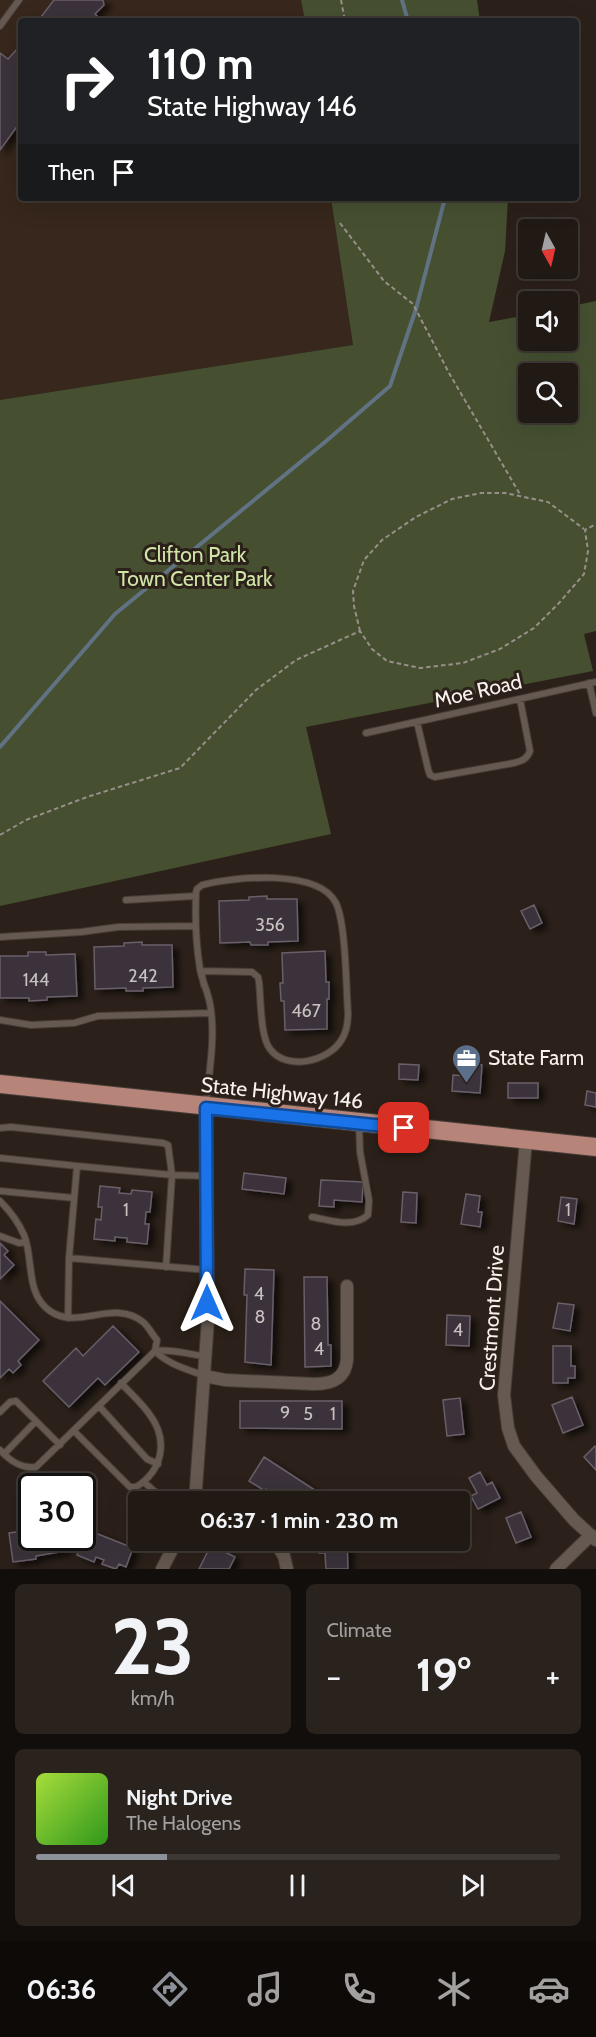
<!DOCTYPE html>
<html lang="en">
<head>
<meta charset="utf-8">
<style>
	body { margin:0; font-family:Cabin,sans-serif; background:#29221d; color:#f1f3f6; height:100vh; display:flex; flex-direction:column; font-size:22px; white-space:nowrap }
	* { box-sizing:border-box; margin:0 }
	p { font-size:20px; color:#a2a0a0 }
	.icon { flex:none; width:33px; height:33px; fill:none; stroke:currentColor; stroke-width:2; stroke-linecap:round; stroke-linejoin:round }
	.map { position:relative; height:1569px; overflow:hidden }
	.details { display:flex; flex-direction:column; gap:15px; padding:15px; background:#120e0b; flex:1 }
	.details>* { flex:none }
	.hud { position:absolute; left:18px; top:18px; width:561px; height:183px; border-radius:6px; box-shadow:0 6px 24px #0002,0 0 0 2px #3e3834; background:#202124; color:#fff; overflow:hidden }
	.needle { width:39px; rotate:172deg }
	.controls { position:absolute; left:518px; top:219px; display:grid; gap:12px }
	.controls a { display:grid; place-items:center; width:60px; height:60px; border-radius:6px; background:#211914; box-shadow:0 6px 24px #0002,0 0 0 2px #3e3834; font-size:30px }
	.speed { position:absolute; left:18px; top:1473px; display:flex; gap:12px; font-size:30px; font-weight:700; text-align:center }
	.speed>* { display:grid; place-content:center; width:78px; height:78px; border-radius:50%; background:#211914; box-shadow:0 6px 24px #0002,0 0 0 2px #3e3834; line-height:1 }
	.speed .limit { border:3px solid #111; border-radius:9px; background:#fff; color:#111 }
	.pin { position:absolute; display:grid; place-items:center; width:51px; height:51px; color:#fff; margin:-26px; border-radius:12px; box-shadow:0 3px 9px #0006 }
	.me { position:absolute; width:66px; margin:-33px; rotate:0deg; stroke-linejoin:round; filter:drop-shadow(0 0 4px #0008) }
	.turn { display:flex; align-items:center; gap:21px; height:126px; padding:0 30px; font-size:27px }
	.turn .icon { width:78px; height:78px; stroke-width:2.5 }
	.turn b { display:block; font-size:42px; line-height:51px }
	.then { display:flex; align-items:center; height:57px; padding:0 30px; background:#0003; gap:12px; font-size:22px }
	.big { font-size:45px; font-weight:700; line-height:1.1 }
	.details .widget { flex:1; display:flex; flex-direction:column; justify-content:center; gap:9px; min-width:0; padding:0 21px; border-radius:9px; background:#29221d }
	.details .dial { align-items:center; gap:0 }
	.dial b { font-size:78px; line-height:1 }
	.song { display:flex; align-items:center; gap:18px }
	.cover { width:72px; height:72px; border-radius:9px; background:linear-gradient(135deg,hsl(80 70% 55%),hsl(110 70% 35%)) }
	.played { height:6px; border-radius:3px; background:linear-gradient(90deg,#8c9099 25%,#3e3834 25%) }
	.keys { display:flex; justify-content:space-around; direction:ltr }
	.heat { display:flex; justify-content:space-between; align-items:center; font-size:33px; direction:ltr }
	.details .tiles { flex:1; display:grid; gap:15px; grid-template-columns:1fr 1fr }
	.widget:last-child { grid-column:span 2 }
	.trip { position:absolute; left:128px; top:1491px; width:342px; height:60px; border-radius:6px; background:#211914; box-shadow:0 6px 24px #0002,0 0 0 2px #3e3834; font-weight:700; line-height:60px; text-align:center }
	.tabs { display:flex; height:96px; justify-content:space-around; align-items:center; background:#0d0a08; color:#a2a0a0 }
	.tabs .icon { width:42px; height:42px }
	.tabs .current { color:#8c9099 }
	.tabs b { font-size:27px; color:#f1f3f6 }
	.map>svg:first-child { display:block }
</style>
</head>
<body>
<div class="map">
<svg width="596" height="1569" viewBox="0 0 596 1569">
	<defs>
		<filter id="shadow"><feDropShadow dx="6" dy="4" stdDeviation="3" flood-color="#0009"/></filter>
	</defs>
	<rect width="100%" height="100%" fill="#2c211a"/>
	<path fill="#37271c" d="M 0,0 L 301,0 L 305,21 L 21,21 L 21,198 L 331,198 L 353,345 L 0,400 Z"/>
	<path fill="#465031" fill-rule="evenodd" d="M 301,0 L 477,0 L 480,21 L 305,21 Z
		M 331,198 L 508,198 L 505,251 L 489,322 L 528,315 L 528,340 L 567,340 L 567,307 L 596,301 L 596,631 L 584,634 L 593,671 L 306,727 L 331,834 L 0,906 L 0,400 L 353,345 ZM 528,374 L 567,374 L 567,412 L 528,412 Z"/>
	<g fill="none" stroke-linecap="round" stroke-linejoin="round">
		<path stroke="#617283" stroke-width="4" d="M 402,0 L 408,21
			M 0,747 L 115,614 L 325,442 L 390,386 L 416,309 L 445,198"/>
	</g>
	<path fill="#3a313a" stroke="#695f69" stroke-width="1.5" filter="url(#shadow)" d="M 54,0 L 103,0 L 104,5 L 95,14 L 97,16 L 93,21 L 38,21 Z
		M 21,45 L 21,121 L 0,150 L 0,53 L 8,59 Z
		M 267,896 L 267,899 L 297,899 L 298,941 L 268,942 L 268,945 L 251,945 L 250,942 L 220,943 L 219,901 L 249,900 L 249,897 Z
		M 534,905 L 542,923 L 530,929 L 521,911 Z
		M 142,942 L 142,945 L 172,945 L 173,987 L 143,988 L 143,991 L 126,991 L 126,988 L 95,989 L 94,947 L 124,946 L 124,943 Z
		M 325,951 L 326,982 L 329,982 L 329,999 L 327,999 L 327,1029 L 285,1030 L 284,1001 L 281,1001 L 280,983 L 283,983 L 282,953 Z
		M 28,952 L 46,952 L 46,955 L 75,954 L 77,996 L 47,997 L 47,1000 L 29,1001 L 29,998 L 0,998 L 0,956 L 28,956 Z
		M 399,1064 L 419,1065 L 418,1080 L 399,1079 Z
		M 469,1064 L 482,1065 L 480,1093 L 452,1091 L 453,1075 L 468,1076 Z
		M 508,1083 L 538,1083 L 538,1098 L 508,1098 Z
		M 587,1091 L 596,1093 L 596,1107 L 585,1105 Z
		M 244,1173 L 286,1178 L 284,1194 L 242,1189 Z
		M 321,1180 L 363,1182 L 362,1202 L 334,1200 L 334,1207 L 319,1206 Z
		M 100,1186 L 120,1188 L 119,1193 L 131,1194 L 132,1190 L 152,1192 L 150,1212 L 146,1212 L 145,1224 L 149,1224 L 147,1244 L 127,1242 L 127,1238 L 115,1237 L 115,1241 L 94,1239 L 96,1219 L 101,1220 L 102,1207 L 98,1207 Z
		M 403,1192 L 417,1193 L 416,1223 L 401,1222 Z
		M 466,1194 L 480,1196 L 478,1212 L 482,1212 L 480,1227 L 461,1224 Z
		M 561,1197 L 577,1199 L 574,1224 L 558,1221 Z
		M 0,1243 L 8,1251 L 4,1255 L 14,1265 L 0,1279 Z
		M 245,1269 L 274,1270 L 271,1365 L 245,1362 L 247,1295 L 244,1295 Z
		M 304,1277 L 327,1277 L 328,1345 L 331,1345 L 331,1366 L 305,1367 Z
		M 0,1301 L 39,1340 L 18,1361 L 21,1365 L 13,1373 L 9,1369 L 0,1378 Z
		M 558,1303 L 574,1305 L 570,1331 L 553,1328 Z
		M 447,1315 L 470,1316 L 469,1346 L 446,1345 Z
		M 113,1326 L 139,1352 L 105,1385 L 98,1378 L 69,1407 L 43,1381 L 76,1348 L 83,1356 Z
		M 553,1346 L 571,1346 L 571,1366 L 575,1366 L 575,1378 L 568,1378 L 568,1383 L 553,1383 Z
		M 572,1397 L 583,1425 L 563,1433 L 552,1405 Z
		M 460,1398 L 464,1434 L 447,1436 L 443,1400 Z
		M 240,1401 L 342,1401 L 342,1429 L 240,1428 Z
		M 595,1446 L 596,1447 L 596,1470 L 584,1457 Z
		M 264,1457 L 327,1498 L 324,1502 L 287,1502 L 266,1489 L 265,1491 L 249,1481 Z
		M 480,1472 L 487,1485 L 492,1482 L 500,1498 L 478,1509 L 471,1496 L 477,1493 L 469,1478 Z
		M 521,1512 L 531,1537 L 516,1543 L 506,1518 Z
		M 32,1530 L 32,1538 L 64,1538 L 66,1551 L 36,1556 L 36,1559 L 13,1562 L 9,1533 Z
		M 88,1530 L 133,1548 L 126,1567 L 119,1564 L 116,1569 L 102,1564 L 104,1560 L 96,1557 L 94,1562 L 77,1555 Z
		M 319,1540 L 347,1540 L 348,1569 L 326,1569 L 325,1553 L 319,1553 Z
		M 211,1545 L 235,1557 L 229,1569 L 199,1569 Z"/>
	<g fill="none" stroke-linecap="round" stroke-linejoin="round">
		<defs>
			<path id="lane" d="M 0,26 L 19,0
				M 589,683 L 596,713
				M 417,722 L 428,769 L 430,775 L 435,777 L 514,763 C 522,761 527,759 530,751 L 520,699
				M 366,733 L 596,682
				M 196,895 C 195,919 196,945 200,969 C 202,981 208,992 210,1004 C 216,1036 209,1072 206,1105
				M 126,900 L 195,896 L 197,889 L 202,885 C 233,877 318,868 336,903 C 346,924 346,987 348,1013 C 348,1022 347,1031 342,1039 C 330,1061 287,1072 270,1049 C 260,1036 261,999 259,982 L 258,977 L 252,972 L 201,971 L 204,985
				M 0,937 L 81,932 L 118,927 L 196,926
				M 0,1020 L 31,1025 L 74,1023 L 98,1016 L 211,1013 L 211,1011
				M 0,1128 L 11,1127 L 163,1143 L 168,1145 L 172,1175 L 166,1267
				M 0,1158 L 77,1166
				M 207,1176 L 172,1175 L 77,1166 L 69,1258 L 207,1270
				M 0,1191 L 74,1198
				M 0,1201 C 10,1211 18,1221 24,1235 C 34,1259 25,1294 50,1311 C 78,1331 114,1298 143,1322 C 148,1326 152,1334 157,1340 L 155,1351
				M 312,1217 C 330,1220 352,1229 368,1215 L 369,1200 L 360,1152 L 359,1123
				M 0,1236 L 19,1243 L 26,1242
				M 68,1318 L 69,1258
				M 155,1351 C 169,1365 187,1369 205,1376
				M 99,1406 L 147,1459 L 158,1464
				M 0,1412 L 10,1402 L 16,1401 L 60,1445
				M 74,1431 L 130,1487 L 136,1487 C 162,1471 169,1441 150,1415 C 142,1403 131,1394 121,1383
				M 0,1450 C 10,1461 21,1469 36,1467 L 155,1351 C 172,1348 188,1355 205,1356
				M 4,1454 L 36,1421
				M 144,1482 L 154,1491 L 177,1502"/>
			<path id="street" d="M 526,1140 L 504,1395 L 508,1428 L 514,1446 L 536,1476 L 574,1520 L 596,1540
				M 205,1376 L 225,1380 L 314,1384 C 332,1384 345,1379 347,1360 L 347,1286
				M 195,1502 L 208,1319 L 206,1108
				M 274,1540 L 284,1556 L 287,1569
				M 162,1569 L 177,1540
				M 556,1569 L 591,1535"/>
			<path id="primary" d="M 0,1084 L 596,1147"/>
		</defs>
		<use href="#lane" stroke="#463e38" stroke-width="8"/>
		<use href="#street" stroke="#463e38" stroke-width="14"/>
		<use href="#primary" stroke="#463e38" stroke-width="20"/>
		<path stroke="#988f89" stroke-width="2" stroke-dasharray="4.5 3" stroke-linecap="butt" d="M 341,0 L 345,21
			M 340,223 L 384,281 L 413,304 L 449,373 L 521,496
			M 360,631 L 354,606 L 353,591 L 364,560 L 382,540 L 416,517 L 452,499 L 481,493 L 505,493 L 548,502 L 584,529
			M 0,835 L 26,820 L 87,797 L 180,768 L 256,690 L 296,660 L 360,631 L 372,649 L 387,661 L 420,668 L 463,663 L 500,649 L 534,628 L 559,603 L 584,574 L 588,551 L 585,530 L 596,524"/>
		<use href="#lane" stroke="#655951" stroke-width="6"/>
		<use href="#street" stroke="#655951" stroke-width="12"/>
		<use href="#primary" stroke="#b7847a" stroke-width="18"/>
	</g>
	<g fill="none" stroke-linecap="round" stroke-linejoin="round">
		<defs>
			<path id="route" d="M 207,1303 L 206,1108 L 404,1128"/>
		</defs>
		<use href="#route" stroke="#114b97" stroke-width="15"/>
		<use href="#route" stroke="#1a73e8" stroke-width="10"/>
	</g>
	<defs>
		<symbol id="office-pin" viewBox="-11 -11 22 30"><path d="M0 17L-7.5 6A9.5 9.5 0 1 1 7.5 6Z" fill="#5c6f8a" stroke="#2c211a"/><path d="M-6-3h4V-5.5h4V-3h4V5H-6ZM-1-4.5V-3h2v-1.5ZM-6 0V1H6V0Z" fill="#fff"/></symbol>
	</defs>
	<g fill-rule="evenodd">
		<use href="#office-pin" x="450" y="1042" width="33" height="45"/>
	</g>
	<g text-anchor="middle" stroke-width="6" stroke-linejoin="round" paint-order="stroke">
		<g font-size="18" fill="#c8c1c0">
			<text x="270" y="931">356</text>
			<text x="143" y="982">242</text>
			<text x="36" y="986">144</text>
			<text x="306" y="1017">467</text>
			<text x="126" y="1216">1</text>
			<text x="568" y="1216">1</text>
			<text x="259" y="1300">4</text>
			<text x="260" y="1323">8</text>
			<text x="316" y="1330">8</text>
			<text x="458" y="1336">4</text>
			<text x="319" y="1355">4</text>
			<text x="285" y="1419">9</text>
			<text x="308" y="1420">5</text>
			<text x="333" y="1420">1</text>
		</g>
		<g font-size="21" fill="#cfe5a5" stroke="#2c211a">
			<text x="195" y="562">Clifton Park<tspan x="195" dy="24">Town Center Park</tspan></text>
		</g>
		<g font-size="21" fill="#f8f1ec" stroke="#2c211a">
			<text transform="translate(478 691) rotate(-13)" y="7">Moe Road</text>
			<text transform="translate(282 1093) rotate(6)" y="7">State Highway 146</text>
			<text transform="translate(492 1318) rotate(-86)" y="7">Crestmont Drive</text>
		</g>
		<g font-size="21" fill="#f8f1ec" stroke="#2c211a" text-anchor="start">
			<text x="488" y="1065">State Farm</text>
		</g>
	</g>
</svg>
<div class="controls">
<a><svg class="needle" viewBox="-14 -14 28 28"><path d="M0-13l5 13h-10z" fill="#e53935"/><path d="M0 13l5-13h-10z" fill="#a2a0a0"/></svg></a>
<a><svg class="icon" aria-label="sound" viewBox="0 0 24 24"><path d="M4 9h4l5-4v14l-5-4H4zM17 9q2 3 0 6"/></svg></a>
<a><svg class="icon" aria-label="search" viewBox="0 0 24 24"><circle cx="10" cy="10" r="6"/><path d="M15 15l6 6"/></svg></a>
</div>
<div class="speed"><div class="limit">30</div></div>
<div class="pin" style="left:404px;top:1128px;background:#d93025"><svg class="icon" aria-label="arrive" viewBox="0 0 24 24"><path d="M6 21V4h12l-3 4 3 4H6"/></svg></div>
<svg class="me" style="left:207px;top:1303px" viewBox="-20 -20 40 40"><path d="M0-17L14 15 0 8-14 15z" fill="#1a73e8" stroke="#fff" stroke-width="4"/></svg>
<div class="trip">06:37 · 1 min · 230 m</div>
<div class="hud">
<div class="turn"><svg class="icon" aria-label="right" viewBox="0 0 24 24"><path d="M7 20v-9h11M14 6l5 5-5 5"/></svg><div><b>110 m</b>State Highway 146</div></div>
<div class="then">Then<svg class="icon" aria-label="arrive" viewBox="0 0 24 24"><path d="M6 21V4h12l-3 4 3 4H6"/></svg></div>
</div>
</div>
<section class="details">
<div class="tiles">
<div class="widget dial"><b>23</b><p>km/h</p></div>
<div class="widget"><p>Climate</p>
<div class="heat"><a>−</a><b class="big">19°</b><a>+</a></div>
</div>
<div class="widget">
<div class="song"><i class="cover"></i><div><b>Night Drive</b><p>The Halogens</p></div></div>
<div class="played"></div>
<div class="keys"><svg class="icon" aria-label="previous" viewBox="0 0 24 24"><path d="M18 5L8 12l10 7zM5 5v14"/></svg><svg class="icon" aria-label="pause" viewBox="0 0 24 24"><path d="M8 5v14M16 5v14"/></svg><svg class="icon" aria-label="next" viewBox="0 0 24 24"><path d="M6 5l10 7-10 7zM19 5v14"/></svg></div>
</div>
</div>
</section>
<nav class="tabs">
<b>06:36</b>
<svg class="icon current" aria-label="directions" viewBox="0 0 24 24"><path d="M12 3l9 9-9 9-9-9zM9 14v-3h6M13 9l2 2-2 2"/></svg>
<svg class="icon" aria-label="music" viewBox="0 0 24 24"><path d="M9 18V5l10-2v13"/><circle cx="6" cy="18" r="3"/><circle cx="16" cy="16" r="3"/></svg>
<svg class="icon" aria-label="phone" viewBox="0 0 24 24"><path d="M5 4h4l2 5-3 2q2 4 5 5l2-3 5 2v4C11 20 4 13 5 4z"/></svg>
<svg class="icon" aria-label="climate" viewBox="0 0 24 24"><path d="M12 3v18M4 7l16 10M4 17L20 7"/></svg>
<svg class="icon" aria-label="car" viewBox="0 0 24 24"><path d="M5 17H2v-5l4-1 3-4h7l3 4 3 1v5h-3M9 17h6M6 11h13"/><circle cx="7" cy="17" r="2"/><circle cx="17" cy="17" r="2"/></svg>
</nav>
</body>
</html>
